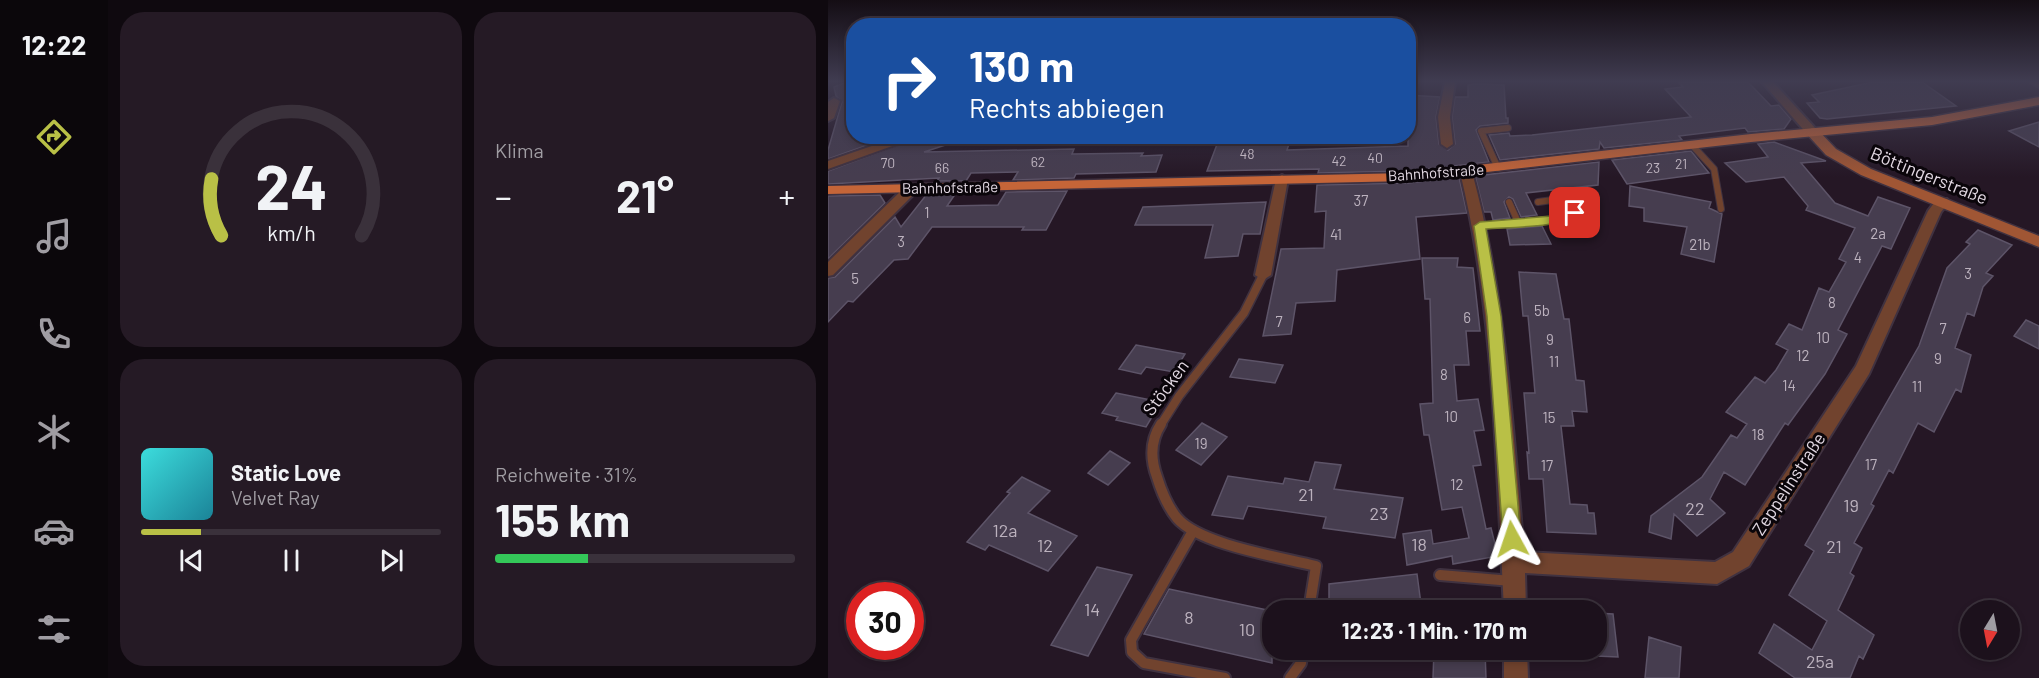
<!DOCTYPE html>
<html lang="de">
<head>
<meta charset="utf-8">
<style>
	body { margin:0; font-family:Barlow,sans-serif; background:#251a25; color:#f1f3f6; height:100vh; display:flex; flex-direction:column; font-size:22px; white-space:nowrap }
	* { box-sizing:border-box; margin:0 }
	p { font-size:20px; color:#a09da3 }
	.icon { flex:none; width:33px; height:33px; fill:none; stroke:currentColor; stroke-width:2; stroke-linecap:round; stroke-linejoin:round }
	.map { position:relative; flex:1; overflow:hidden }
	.sheet { display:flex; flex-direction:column; gap:12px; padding:12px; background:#0f090f; width:720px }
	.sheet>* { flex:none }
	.top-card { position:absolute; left:18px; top:18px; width:570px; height:126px; border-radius:24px; box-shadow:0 3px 9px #0003,0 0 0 2px #3a313b; background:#1a4fa0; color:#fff; overflow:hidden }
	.needle { width:39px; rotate:190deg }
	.tools { position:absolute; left:1132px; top:600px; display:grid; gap:12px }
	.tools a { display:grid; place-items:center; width:60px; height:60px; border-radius:50%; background:#1c111c; box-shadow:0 3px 9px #0003,0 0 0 2px #3a313b; font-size:30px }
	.speed { position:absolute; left:18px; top:582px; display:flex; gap:12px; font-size:30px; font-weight:700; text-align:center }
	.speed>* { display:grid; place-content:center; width:78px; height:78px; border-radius:50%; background:#1c111c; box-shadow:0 3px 9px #0003,0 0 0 2px #3a313b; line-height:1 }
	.speed .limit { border:9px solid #d22; background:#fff; color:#111 }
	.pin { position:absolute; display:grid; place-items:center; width:51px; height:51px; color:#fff; margin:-26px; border-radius:12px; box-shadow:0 3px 9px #0006 }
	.me { position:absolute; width:66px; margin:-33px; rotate:355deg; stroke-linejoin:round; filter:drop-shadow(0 0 4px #0008) }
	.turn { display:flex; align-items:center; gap:21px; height:126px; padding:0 24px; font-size:27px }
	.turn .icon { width:78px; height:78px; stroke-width:2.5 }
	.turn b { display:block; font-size:42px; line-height:51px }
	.big { font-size:45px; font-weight:700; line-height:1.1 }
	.sheet .tile { flex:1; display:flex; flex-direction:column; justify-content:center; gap:9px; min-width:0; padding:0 21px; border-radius:24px; background:#251a25 }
	.sheet .dial { align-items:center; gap:0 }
	.dial svg { height:156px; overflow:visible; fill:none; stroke:#3a313b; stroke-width:7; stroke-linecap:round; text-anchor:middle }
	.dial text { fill:#f1f3f6; stroke:none }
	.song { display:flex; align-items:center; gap:18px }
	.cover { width:72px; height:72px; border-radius:9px; background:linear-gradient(135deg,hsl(180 70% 55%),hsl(190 70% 35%)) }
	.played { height:6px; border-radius:3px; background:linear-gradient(90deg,#b9c046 20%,#3a313b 20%) }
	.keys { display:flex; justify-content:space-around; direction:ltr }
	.heat { display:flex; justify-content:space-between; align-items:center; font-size:33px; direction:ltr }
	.charge { height:9px; border-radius:4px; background:linear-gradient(90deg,#34c759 31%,#3a313b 0) }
	.sheet .tiles { flex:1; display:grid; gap:12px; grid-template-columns:repeat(2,1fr) }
	.trip { position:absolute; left:434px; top:600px; width:345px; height:60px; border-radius:24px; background:#1c111c; box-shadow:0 3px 9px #0003,0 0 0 2px #3a313b; font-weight:700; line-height:60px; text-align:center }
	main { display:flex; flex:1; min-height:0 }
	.tabs { display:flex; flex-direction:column; width:108px; justify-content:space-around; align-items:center; background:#0b070b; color:#a09da3 }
	.tabs .icon { width:42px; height:42px }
	.tabs .selected { color:#b9c046 }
	.tabs b { font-size:27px; color:#f1f3f6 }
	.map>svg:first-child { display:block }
</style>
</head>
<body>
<main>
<nav class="tabs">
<b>12:22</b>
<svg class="icon selected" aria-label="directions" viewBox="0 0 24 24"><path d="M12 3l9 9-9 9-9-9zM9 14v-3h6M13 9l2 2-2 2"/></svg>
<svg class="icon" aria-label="music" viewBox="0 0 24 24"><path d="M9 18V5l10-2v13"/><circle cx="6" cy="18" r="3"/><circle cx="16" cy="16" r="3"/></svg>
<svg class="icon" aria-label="phone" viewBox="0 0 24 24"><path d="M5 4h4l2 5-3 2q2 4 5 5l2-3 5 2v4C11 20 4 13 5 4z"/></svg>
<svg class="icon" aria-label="climate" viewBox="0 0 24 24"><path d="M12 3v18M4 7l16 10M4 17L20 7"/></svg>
<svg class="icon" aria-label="car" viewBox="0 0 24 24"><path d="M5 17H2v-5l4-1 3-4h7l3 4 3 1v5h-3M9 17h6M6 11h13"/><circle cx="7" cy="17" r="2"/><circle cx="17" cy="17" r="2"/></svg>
<svg class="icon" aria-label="filters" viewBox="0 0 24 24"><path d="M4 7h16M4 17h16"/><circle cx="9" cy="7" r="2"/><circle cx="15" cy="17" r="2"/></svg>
</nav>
<section class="sheet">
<div class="tiles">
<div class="tile dial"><svg viewBox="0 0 100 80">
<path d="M14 69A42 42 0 1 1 86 69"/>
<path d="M14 69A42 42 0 0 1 9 40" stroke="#b9c046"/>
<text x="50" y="56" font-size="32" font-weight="700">24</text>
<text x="50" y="72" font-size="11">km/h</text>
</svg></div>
<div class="tile"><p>Klima</p>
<div class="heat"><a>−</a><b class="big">21°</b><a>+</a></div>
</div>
<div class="tile">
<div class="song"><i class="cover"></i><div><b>Static Love</b><p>Velvet Ray</p></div></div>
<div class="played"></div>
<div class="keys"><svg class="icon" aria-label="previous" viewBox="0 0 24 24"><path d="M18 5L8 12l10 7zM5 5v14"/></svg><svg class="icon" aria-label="pause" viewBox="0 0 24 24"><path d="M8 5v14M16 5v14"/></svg><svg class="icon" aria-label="next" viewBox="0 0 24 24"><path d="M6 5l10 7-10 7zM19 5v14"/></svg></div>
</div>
<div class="tile"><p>Reichweite · 31%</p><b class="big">155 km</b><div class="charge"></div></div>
</div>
</section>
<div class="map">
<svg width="1211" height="678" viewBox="0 0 1211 678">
	<rect width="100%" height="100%" fill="#251725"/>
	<path fill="#463d4f" stroke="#5d5468" stroke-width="1.5" d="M 19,82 L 26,82 L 26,136 L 65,136 L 0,159 L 0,150 L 14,102 L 8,96 L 6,87 Z
		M 850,82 L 920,82 L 943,106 L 951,105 L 963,119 L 956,129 L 920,132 L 917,128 L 851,136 L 854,140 L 776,148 L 772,142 L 771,149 L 672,160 L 661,135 L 681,133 L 682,136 L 704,135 L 863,117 L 837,89 L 855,87 Z
		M 1045,82 L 1094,82 L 1128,106 L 999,119 L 992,118 L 979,103 L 991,102 L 984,95 Z
		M 648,84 L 676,85 L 678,118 L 680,118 L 680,123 L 652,126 L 648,130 L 661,162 L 580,171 L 490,173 L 491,169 L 379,171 L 391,139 L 463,138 L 459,150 L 580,146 L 580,95 L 612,97 L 608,117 L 611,144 L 620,150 L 627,144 L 624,117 L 627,97 L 640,97 L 640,85 Z
		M 1211,122 L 1211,147 L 1181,131 Z
		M 94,136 L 132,136 L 133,140 L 96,152 L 246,149 L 244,154 L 315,153 L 313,156 L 334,155 L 328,172 L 248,174 L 246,178 L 185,180 L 190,172 L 143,173 L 138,181 L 109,181 L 111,178 L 0,184 L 0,171 Z
		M 946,142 L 998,161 L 973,163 L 1007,203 L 1040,216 L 1050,197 L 1082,208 L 1063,249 L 1054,246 L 1010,330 L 1019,334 L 997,374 L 960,425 L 957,423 L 917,485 L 896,472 L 882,499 L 897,513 L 869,536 L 846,514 L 843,539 L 821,532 L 823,516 L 874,477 L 903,435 L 909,438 L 919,424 L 898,412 L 927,377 L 937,383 L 948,370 L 960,350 L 948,344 L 961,324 L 974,330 L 991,288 L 1001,292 L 1018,262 L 1011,259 L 1027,228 L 978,210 L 980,206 L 956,177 L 918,182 L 897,163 L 940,157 L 930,144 Z
		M 863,151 L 881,173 L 799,184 L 784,160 Z
		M 771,162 L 770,185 L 698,193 L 709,215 L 693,217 L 685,199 L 681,197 L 676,202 L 682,218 L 665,220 L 663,212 L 656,212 L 647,176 Z
		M 631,177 L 639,213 L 588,217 L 592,259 L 509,270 L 507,301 L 468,303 L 463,334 L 435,336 L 453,249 L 496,248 L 498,211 L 487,212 L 489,185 L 580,183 Z
		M 802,186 L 883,202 L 881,208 L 894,214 L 886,262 L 853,254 L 859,227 L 816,221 L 816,208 L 801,206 Z
		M 239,191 L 218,230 L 194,230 L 196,227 L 104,227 L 80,259 L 66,260 L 25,302 L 20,301 L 0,322 L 0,278 L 7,277 L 67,217 L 73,227 L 99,194 L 128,193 L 119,206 L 170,205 L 178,192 Z
		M 52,195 L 57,203 L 0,259 L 0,196 Z
		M 438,202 L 432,234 L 415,234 L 410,256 L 377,258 L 385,225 L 307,225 L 315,207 Z
		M 714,226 L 723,244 L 682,245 L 679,229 Z
		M 1150,230 L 1184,245 L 1158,273 L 1165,276 L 1155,287 L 1146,316 L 1139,313 L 1127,348 L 1143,355 L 1133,392 L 1128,389 L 1106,432 L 1090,423 L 1065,473 L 1061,470 L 1043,504 L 1046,506 L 1026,543 L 1034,548 L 1022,573 L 1026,576 L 1010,610 L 1046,635 L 1035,659 L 1031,656 L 1022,678 L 967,678 L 931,653 L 946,624 L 984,650 L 999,621 L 961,595 L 986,551 L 977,545 L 1091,346 L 1119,268 L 1142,244 L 1138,242 Z
		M 594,258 L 630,258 L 629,267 L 645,268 L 652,331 L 638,331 L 641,365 L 626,365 L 629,401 L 650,399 L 656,430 L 646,431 L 653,465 L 645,466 L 658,529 L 663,528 L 670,556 L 625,564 L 624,556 L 579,565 L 575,534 L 603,530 L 605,544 L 641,538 L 634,507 L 614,510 L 601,435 L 596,435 L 592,404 L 605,403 L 602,299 L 597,299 Z
		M 691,272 L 728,274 L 736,319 L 741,319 L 748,380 L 756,381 L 759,412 L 744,411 L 746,426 L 733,426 L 742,504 L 759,505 L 760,513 L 766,513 L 768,534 L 719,532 L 715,479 L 701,479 L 699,452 L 701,453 L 696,393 L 707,393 L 700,316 L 695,316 Z
		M 1198,320 L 1211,326 L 1211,349 L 1186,336 Z
		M 308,345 L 357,354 L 346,372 L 318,367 L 313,374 L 291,369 Z
		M 411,359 L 434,362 L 455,365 L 447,383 L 402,377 Z
		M 288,393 L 333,402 L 318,427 L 288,420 L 290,417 L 274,413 Z
		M 374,423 L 399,437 L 373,465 L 348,450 Z
		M 282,451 L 302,463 L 280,485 L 260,473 Z
		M 487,462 L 513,465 L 506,489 L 575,498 L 567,538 L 495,528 L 498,517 L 420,506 L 415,519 L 384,515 L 400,476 L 455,484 L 457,478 L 481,482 Z
		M 194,477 L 222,491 L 200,513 L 249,536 L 220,571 L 161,545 L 157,550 L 139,542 L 182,493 L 179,492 Z
		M 269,567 L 304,575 L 260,656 L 223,645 Z
		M 589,574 L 593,604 L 536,610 L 501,610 L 501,584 Z
		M 341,589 L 444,611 L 444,663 L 316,634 Z
		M 768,613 L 785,614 L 790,657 L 768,656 Z
		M 821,637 L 853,647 L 851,678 L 817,678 Z
		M 606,650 L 657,650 L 658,678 L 605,678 Z"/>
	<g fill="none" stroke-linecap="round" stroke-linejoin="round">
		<defs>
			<path id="service-far2" d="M 864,145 L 886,169 L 893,209
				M 670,168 L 653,131 L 680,128
				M 681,202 L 690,222
				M 652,226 L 738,218 L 747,213 L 747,197 L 710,202"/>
			<path id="service-far1" d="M 332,426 L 351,396 L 416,313 L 435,275"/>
			<path id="service" d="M 333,424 C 322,441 322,458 329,477 C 333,490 340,507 349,518 C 372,545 453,557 488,566 L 481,610
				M 365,531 L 303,640 L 304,652 L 316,663 L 397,678
				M 612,575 L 684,581
				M 462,678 L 473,663 L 475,650"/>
			<path id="minor" d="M 617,82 L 627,82 L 622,117 L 625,144 L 619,148 L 613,144 L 610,117 Z
				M 934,82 L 945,82 L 988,129 L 988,135 L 980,135 Z
				M 1202,82 L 1211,82 L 1211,87 Z
				M 6,98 L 12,101 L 6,118 L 0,121 L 0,102 Z
				M 73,136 L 92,136 L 0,169 L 0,161 Z
				M 638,168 L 644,172 C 678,296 684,425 696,552 L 887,562 L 905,552 L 1028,366 L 1100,211 L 1109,199 L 1119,199 L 1121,202 L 1113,212 L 1041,374 L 921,566 L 889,584 L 697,573 L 698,610 L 676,610 C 668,464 667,315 632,172 Z
				M 454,175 L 460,179 L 443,275 L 435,280 L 427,275 L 448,179 Z
				M 83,185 L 88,186 L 90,189 L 88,192 L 5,275 L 0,276 L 0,262 L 78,186 Z
				M 676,650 L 699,650 L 700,678 L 676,678 Z"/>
			<path id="secondary" d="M 984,128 L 989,129 L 1008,149 L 1043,169 L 1211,236 L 1211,247 L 1033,175 L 998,155 L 977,132 Z"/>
			<path id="primary" d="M 1211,97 L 1211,105 L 1104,125 L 923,142 L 580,181 L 0,194 L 0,186 L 580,173 L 923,134 L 1104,117 Z"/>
		</defs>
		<use href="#service-far2" stroke="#403240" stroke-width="8"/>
		<use href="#service-far1" stroke="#403240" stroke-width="11"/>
		<use href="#service" stroke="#403240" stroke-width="14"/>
		<use href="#minor" stroke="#403240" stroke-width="4"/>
		<use href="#secondary" stroke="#403240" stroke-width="3"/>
		<use href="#primary" stroke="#403240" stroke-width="3"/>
		<use href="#service-far2" stroke="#71432e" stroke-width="6"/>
		<use href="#service-far1" stroke="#71432e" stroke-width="8"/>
		<use href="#service" stroke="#71432e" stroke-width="10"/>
		<use href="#minor" fill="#71432e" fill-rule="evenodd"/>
		<use href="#secondary" fill="#a05634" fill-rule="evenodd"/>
		<use href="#primary" fill="#c56538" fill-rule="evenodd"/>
	</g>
	<linearGradient id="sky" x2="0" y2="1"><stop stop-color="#140d14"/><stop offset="0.46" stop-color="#403c51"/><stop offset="1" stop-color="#403c51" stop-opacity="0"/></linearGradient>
	<rect width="1211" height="177" fill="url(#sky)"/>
	<path fill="#b9c046" stroke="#787d2e" stroke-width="1.5" d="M 747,210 L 753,213 C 738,228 680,227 658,229 L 673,316 L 693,539 L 690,545 L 684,547 L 678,545 L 675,539 L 659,316 L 646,226 L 652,222 L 736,215 Z"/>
	<g text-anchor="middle" stroke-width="6" stroke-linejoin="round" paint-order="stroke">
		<g font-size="14" fill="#bcb2be">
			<text x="419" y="159">48</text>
			<text x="547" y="163">40</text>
			<text x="511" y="166">42</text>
			<text x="210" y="167">62</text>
			<text x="60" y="168">70</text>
			<text x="853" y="169">21</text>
			<text x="114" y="173">66</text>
			<text x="825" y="173">23</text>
		</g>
		<g font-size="15" fill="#e3d9e3" stroke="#0a050a">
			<text transform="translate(608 173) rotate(-4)" y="5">Bahnhofstraße</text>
			<text transform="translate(122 188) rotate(-1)" y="5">Bahnhofstraße</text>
		</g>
		<g font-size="15" fill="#bcb2be">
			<text x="533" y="206">37</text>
			<text x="99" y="218">1</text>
			<text x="1050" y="239">2a</text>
			<text x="508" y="240">41</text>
			<text x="73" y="247">3</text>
			<text x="872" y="250">21b</text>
			<text x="1030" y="263">4</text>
			<text x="1140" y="279">3</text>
			<text x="27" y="284">5</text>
			<text x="1004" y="308">8</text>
			<text x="714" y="316">5b</text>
			<text x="639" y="323">6</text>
			<text x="451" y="327">7</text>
			<text x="1115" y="334">7</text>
			<text x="995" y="343">10</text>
			<text x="722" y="345">9</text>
			<text x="975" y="361">12</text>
			<text x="1110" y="364">9</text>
			<text x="726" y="367">11</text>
			<text x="616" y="380">8</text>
			<text x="961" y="391">14</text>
			<text x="1089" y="392">11</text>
			<text x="623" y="422">10</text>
			<text x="721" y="423">15</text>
			<text x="930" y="440">18</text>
			<text x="373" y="449">19</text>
			<text x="1043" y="470">17</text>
			<text x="719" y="471">17</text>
			<text x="629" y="490">12</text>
		</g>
		<g font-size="18" fill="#e3d9e3" stroke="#0a050a">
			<text transform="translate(1101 176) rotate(22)" y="6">Böttingerstraße</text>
			<text transform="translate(338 388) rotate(-54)" y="6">Stöcken</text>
			<text transform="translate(961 484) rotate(-57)" y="6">Zeppelinstraße</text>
		</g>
		<g font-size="18" fill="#bcb2be">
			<text x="478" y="501">21</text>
			<text x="1023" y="512">19</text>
			<text x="867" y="515">22</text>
			<text x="551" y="520">23</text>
			<text x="177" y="537">12a</text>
			<text x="591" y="551">18</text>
			<text x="217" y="552">12</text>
			<text x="1006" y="553">21</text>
			<text x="264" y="616">14</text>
			<text x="361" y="624">8</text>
			<text x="419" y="636">10</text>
			<text x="992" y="668">25a</text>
		</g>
	</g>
</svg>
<div class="tools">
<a><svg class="needle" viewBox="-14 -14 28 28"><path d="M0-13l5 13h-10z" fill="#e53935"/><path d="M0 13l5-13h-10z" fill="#a09da3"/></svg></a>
</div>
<div class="speed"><div class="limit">30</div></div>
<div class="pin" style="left:747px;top:213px;background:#d93025"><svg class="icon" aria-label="arrive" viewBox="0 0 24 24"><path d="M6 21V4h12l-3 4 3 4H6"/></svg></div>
<svg class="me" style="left:684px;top:539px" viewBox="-20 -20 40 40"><path d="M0-17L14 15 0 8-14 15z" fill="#b9c046" stroke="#fff" stroke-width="4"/></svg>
<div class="trip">12:23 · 1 Min. · 170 m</div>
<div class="top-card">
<div class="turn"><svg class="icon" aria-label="right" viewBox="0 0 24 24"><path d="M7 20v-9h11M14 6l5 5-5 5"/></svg><div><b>130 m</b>Rechts abbiegen</div></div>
</div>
</div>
</main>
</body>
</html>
